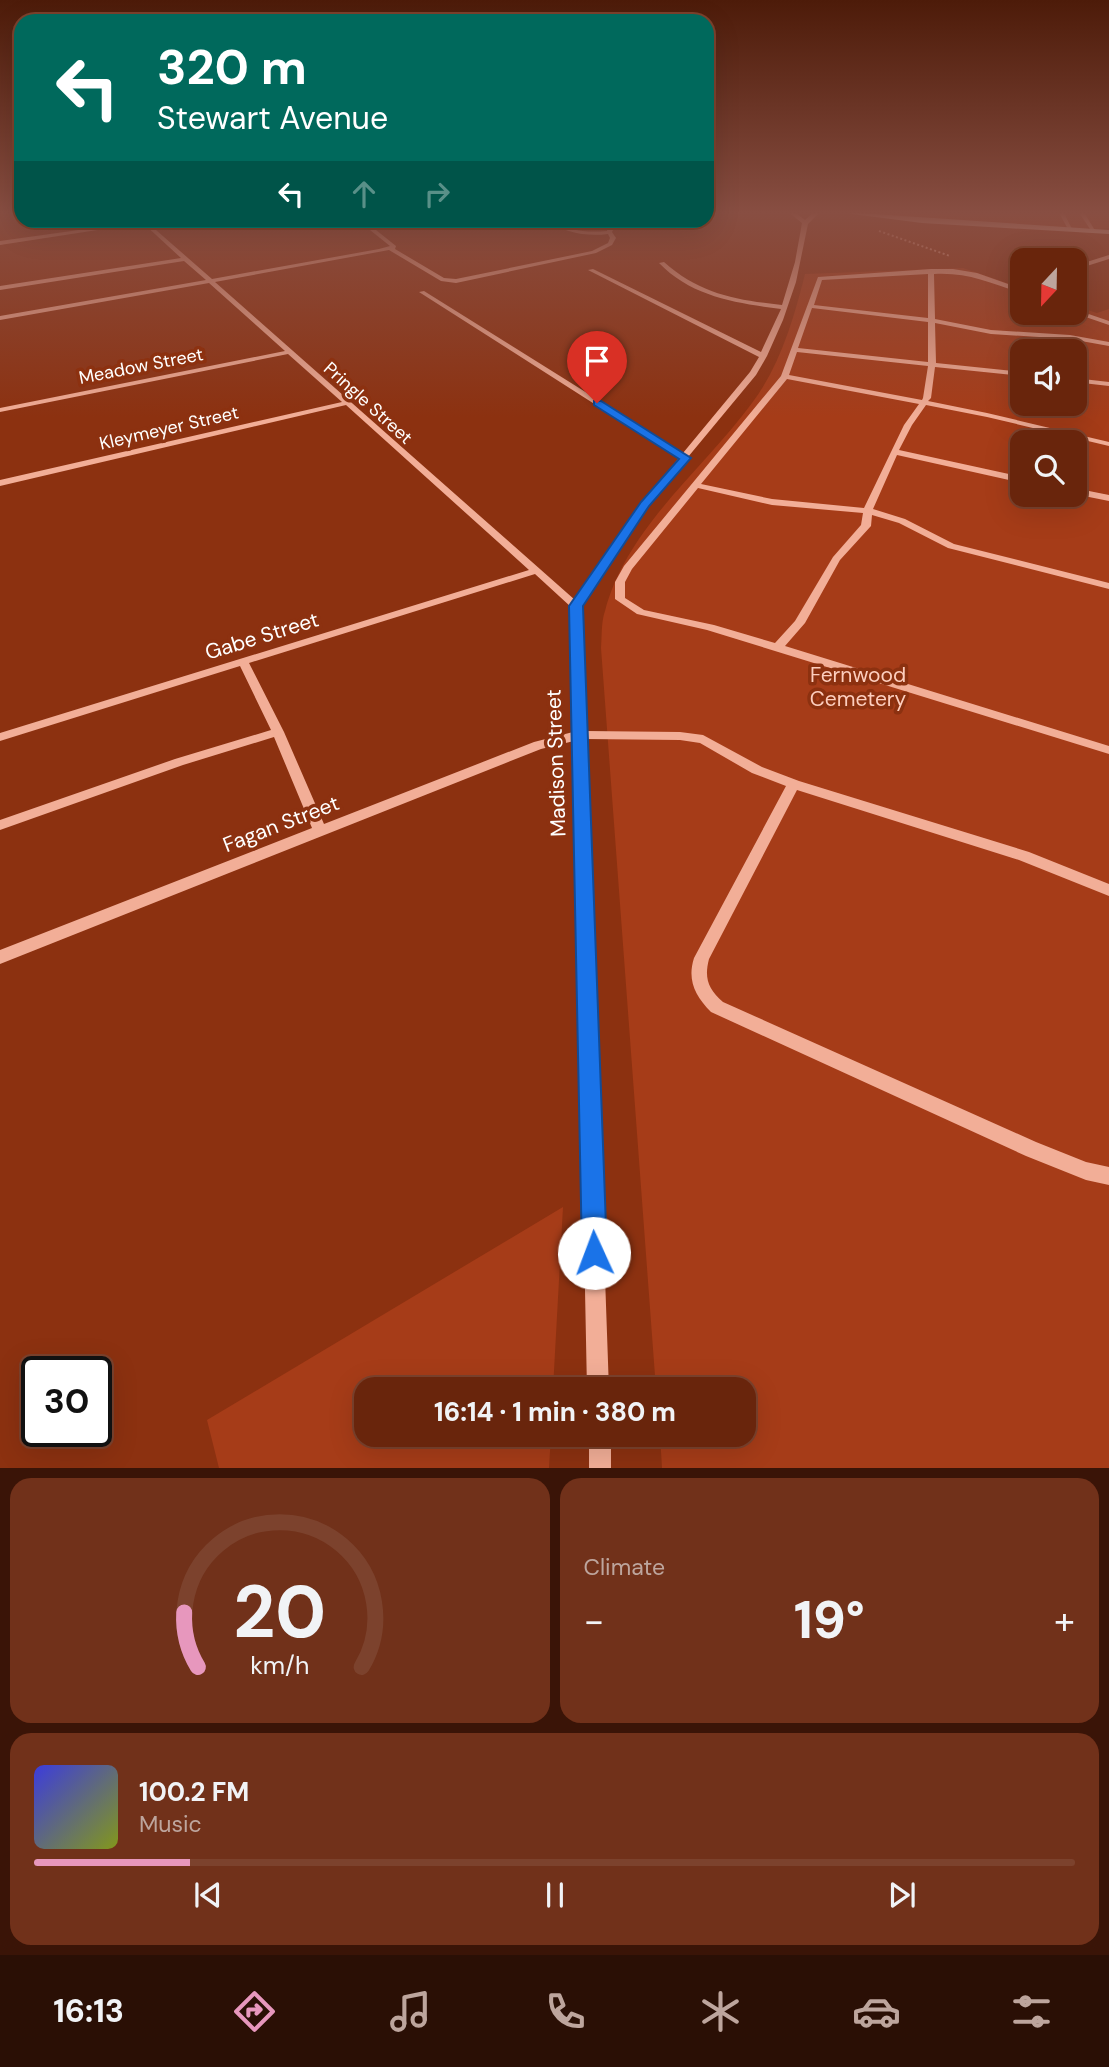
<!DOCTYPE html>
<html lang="en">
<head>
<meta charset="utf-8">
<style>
	body { margin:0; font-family:"DM Sans",sans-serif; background:#71311a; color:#f1f3f6; height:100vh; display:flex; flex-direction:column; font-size:26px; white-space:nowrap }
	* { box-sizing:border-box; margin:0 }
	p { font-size:23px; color:#bda59d }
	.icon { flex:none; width:38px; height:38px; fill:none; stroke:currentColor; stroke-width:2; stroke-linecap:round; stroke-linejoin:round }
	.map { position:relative; height:1468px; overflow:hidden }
	.drawer { display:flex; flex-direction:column; gap:10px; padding:10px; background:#3a1407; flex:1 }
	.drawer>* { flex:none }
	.top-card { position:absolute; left:14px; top:14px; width:700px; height:214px; border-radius:21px; box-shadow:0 7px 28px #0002,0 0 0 2px #7c422d; background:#00695c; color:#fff; overflow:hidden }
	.needle { width:46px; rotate:202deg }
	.tools { position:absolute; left:1010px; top:248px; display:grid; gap:14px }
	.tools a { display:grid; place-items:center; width:77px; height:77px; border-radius:14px; background:#69250c; box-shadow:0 7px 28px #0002,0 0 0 2px #7c422d; font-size:35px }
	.speed { position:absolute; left:21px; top:1356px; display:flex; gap:14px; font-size:35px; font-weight:700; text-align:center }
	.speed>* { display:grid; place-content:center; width:91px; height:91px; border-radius:50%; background:#69250c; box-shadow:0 7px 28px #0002,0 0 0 2px #7c422d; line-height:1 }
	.speed .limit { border:4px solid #111; border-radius:10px; background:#fff; color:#111 }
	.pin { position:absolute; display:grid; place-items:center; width:60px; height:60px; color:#fff; margin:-72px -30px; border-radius:50% 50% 50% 0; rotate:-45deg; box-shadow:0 0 7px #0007 }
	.pin .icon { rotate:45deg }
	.me { position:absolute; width:77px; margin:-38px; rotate:358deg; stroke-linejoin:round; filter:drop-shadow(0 0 5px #0008) }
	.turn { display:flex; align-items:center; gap:24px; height:147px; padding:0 28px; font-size:32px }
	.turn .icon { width:91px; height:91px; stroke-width:2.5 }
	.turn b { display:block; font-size:49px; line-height:60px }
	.lanes { display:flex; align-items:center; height:66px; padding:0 28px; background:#0003; justify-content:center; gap:35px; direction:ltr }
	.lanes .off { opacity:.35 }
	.big { font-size:52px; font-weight:800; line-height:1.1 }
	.drawer .card { flex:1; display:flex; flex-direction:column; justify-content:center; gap:10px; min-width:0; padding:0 24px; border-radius:21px; background:#71311a }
	.drawer .dial { align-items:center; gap:0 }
	.dial svg { height:182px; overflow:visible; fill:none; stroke:#7c422d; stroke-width:7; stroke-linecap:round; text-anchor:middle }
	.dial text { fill:#f1f3f6; stroke:none }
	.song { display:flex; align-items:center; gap:21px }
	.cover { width:84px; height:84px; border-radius:10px; background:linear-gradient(135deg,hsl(240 70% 55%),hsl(70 70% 35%)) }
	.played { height:7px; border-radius:4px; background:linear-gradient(90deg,#e797bd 15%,#7c422d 15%) }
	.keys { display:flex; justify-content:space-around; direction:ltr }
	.heat { display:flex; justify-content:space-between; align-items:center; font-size:38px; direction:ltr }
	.drawer .tiles { flex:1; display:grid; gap:10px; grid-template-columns:1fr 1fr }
	.card:last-child { grid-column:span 2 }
	.trip { position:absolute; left:354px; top:1377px; width:402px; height:70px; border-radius:21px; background:#69250c; box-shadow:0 7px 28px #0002,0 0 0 2px #7c422d; font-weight:800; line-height:70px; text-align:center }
	.menu { display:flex; height:112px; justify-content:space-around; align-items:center; background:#2a0f05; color:#bda59d }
	.menu .icon { width:49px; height:49px }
	.menu .active { color:#e797bd }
	.menu b { font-size:32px; color:#f1f3f6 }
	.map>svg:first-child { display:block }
</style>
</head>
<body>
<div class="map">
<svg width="1109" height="1469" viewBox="0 0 1109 1469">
	<rect width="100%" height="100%" fill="#8c3110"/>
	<path fill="#a63c18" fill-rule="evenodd" d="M 854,211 L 1109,211 L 1109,228 L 1071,230 L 861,216 Z
		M 963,268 L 1022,288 L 1022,313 L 1074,313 L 1075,306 L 1097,313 L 1109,309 L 1109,1468 L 662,1468 L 660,1435 L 744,1435 L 744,1390 L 656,1389 L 601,648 C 602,637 601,622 605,611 C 627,527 703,470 752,403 C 780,366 794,318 805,274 ZM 1022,352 L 1074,352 L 1074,404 L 1022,404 ZM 1022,443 L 1074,443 L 1074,495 L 1022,495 Z
		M 563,1207 L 553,1389 L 366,1390 L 366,1435 L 551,1435 L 549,1468 L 219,1468 L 207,1420 Z"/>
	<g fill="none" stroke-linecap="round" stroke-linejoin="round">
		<path stroke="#f2ae97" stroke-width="2" stroke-dasharray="2 2.5" stroke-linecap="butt" d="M 879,231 L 950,256"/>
		<path fill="#f2ae97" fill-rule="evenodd" d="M 787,211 L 793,211 L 805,220 L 815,211 L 821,211 L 808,224 L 796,282 L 783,320 L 767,356 L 756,375 L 688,457 L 688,460 L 685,460 L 648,506 L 581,606 L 586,731 L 680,732 L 703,735 L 762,767 L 799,781 L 1029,852 L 1109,884 L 1109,896 L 1019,860 L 797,790 L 709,959 C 704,978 708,989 723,1002 L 1036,1142 L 1086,1162 L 1109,1167 L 1109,1185 L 1086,1180 L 1026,1156 L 711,1012 C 695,996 687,980 694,958 L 786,786 L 752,773 L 700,743 L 680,740 L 586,739 L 609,1390 L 587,1390 L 574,741 L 541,749 L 0,964 L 0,950 L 312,828 L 274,737 L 183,765 L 0,830 L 0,820 L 175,759 L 271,730 L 240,666 L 0,741 L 0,733 L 529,570 L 346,405 L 0,486 L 0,480 L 342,402 L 288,354 L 0,412 L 0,408 L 285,351 L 209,283 L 0,320 L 0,316 L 206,280 L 184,261 L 0,290 L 0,286 L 181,258 L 143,223 L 0,245 L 0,241 L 150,220 L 148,223 L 212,279 L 379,249 L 390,246 L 370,230 L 370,228 L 410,220 L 423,220 L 376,230 L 396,246 L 395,249 L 444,278 L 456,279 L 592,251 L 608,243 L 610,238 L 608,234 C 585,237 564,232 544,220 C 554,220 562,226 572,229 C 583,232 595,232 607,231 L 608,228 L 603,220 L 608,220 L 614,228 L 612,232 L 616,238 L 612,245 L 596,253 L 456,283 L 441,281 L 389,250 L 215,282 L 575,600 L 642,502 L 679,458 L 419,292 L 424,291 L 683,453 L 750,372 L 759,357 L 588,270 L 593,269 L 761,352 L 781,309 C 736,303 692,297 659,263 L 664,262 C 700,294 736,300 782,305 L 795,262 L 802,223 ZM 535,574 L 571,607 L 573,732 L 534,742 L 324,824 L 284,732 L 249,663 Z
			M 1058,211 L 1063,211 L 1073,231 L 1069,231 Z
			M 1078,211 L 1083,211 L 1096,232 L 1092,232 Z
			M 1109,255 L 1109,259 L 1074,270 L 1074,266 Z
			M 931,269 L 953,269 L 977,273 L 1022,289 L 1022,293 C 990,283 968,272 934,274 L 935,319 L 991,330 L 1070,335 L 1109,342 L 1109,346 L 1070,339 L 991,334 L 935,323 L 936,363 L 1022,372 L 1022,376 L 935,367 L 931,398 L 928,401 L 987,413 L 1109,442 L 1109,446 L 987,417 L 926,405 L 912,425 L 899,450 L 1022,477 L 1022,483 L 897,455 L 873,509 L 905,519 L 954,544 L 1109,583 L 1109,589 L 948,548 L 899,523 L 872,515 L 871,526 L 840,560 L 805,623 L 785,646 L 1109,746 L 1109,754 L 707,630 L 637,614 L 615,599 L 615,582 L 624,566 L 781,376 L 818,277 ZM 928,274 L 928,318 L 814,305 L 822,280 ZM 812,308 L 928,322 L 928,362 L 798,348 ZM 797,352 L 928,366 L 923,398 L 922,400 L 789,375 ZM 787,379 L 919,404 L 904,425 L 864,508 L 772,499 L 701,484 ZM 698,488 L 772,505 L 863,513 L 861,525 L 833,557 L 795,621 L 775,643 L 714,625 L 644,610 L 625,598 L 625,582 L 632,569 Z
			M 1074,309 L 1109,321 L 1109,325 L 1074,313 Z
			M 1074,378 L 1109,382 L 1109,386 L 1074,382 Z
			M 1074,488 L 1109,495 L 1109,501 L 1074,494 Z
			M 589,1435 L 611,1435 L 611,1469 L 589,1469 Z"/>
		<path fill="#ffebe2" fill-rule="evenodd" d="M 829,211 L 1109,230 L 1109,234 L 922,223 Z"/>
	</g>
	<linearGradient id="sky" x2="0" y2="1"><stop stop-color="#4d1b09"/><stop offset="0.51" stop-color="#884e42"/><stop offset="1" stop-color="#884e42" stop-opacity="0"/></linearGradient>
	<rect width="1109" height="417" fill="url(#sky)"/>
	<path fill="#1a73e8" stroke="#114b97" stroke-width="2" d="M 594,401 L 601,401 L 691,458 L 649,506 L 583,606 L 607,1253 L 603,1262 L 594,1266 L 586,1262 L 582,1253 L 569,606 L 641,502 L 679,459 L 594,405 Z"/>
	<g text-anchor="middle" stroke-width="7" stroke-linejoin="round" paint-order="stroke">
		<g font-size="18" fill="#fff" stroke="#8c3110">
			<text transform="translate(141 366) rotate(-11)" y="6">Meadow Street</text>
			<text transform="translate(368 403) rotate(42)" y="6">Pringle Street</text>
			<text transform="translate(169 428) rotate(-13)" y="6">Kleymeyer Street</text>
		</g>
		<g font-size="21" fill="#fff" stroke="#8c3110">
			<text transform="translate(262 636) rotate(-17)" y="7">Gabe Street</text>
			<text transform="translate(556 763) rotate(-92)" y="7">Madison Street</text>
			<text transform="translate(281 824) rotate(-21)" y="7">Fagan Street</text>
		</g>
		<g font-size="21" fill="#fdcebe" stroke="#8c3110">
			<text x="858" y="682">Fernwood<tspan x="858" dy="24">Cemetery</tspan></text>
		</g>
	</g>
</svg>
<div class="tools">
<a><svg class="needle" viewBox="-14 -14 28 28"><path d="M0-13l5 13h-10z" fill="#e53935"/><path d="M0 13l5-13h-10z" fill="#bda59d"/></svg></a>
<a><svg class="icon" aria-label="sound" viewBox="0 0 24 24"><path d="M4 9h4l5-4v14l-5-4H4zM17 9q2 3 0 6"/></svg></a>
<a><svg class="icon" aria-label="search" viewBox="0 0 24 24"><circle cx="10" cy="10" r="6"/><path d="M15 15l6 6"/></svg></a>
</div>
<div class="speed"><div class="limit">30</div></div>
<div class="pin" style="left:597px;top:403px;background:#d93025"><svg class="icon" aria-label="arrive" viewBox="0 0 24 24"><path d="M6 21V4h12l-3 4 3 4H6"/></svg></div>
<svg class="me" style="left:594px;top:1253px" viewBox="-20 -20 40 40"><circle r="19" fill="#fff"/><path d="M0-13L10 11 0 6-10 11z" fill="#1a73e8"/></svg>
<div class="trip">16:14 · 1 min · 380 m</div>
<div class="top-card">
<div class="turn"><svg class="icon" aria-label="left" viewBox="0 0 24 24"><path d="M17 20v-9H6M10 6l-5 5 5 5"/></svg><div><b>320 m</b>Stewart Avenue</div></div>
<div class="lanes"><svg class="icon" aria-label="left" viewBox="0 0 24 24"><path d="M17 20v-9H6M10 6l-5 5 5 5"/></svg><svg class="icon off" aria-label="ahead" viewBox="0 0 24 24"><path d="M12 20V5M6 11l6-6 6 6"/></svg><svg class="icon off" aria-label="right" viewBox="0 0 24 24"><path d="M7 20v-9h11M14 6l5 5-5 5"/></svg></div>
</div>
</div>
<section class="drawer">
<div class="tiles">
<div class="card dial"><svg viewBox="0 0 100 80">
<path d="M14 69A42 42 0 1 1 86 69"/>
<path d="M14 69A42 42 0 0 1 8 45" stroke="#e797bd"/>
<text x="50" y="56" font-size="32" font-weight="700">20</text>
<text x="50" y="72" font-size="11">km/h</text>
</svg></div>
<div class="card"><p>Climate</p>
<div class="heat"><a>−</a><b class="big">19°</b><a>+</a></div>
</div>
<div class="card">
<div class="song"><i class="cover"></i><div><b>100.2 FM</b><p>Music</p></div></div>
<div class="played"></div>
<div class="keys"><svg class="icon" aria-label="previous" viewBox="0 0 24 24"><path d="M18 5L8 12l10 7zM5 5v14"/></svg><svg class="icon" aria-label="pause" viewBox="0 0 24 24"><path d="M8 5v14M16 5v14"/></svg><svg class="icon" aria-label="next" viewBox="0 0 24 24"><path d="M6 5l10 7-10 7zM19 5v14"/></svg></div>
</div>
</div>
</section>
<nav class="menu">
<b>16:13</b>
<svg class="icon active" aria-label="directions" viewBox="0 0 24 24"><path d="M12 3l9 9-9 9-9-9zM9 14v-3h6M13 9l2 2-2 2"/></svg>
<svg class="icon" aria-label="music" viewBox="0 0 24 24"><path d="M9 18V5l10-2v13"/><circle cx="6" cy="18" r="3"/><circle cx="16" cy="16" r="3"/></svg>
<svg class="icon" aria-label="phone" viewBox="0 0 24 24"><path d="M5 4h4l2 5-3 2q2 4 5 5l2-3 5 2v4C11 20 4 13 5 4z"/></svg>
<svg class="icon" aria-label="climate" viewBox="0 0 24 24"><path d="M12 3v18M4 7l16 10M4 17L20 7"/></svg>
<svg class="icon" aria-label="car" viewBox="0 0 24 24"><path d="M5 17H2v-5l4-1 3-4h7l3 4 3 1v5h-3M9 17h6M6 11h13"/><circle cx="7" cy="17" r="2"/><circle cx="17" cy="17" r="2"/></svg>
<svg class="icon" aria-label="filters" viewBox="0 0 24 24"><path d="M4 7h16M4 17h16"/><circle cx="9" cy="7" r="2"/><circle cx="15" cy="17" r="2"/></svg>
</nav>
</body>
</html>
